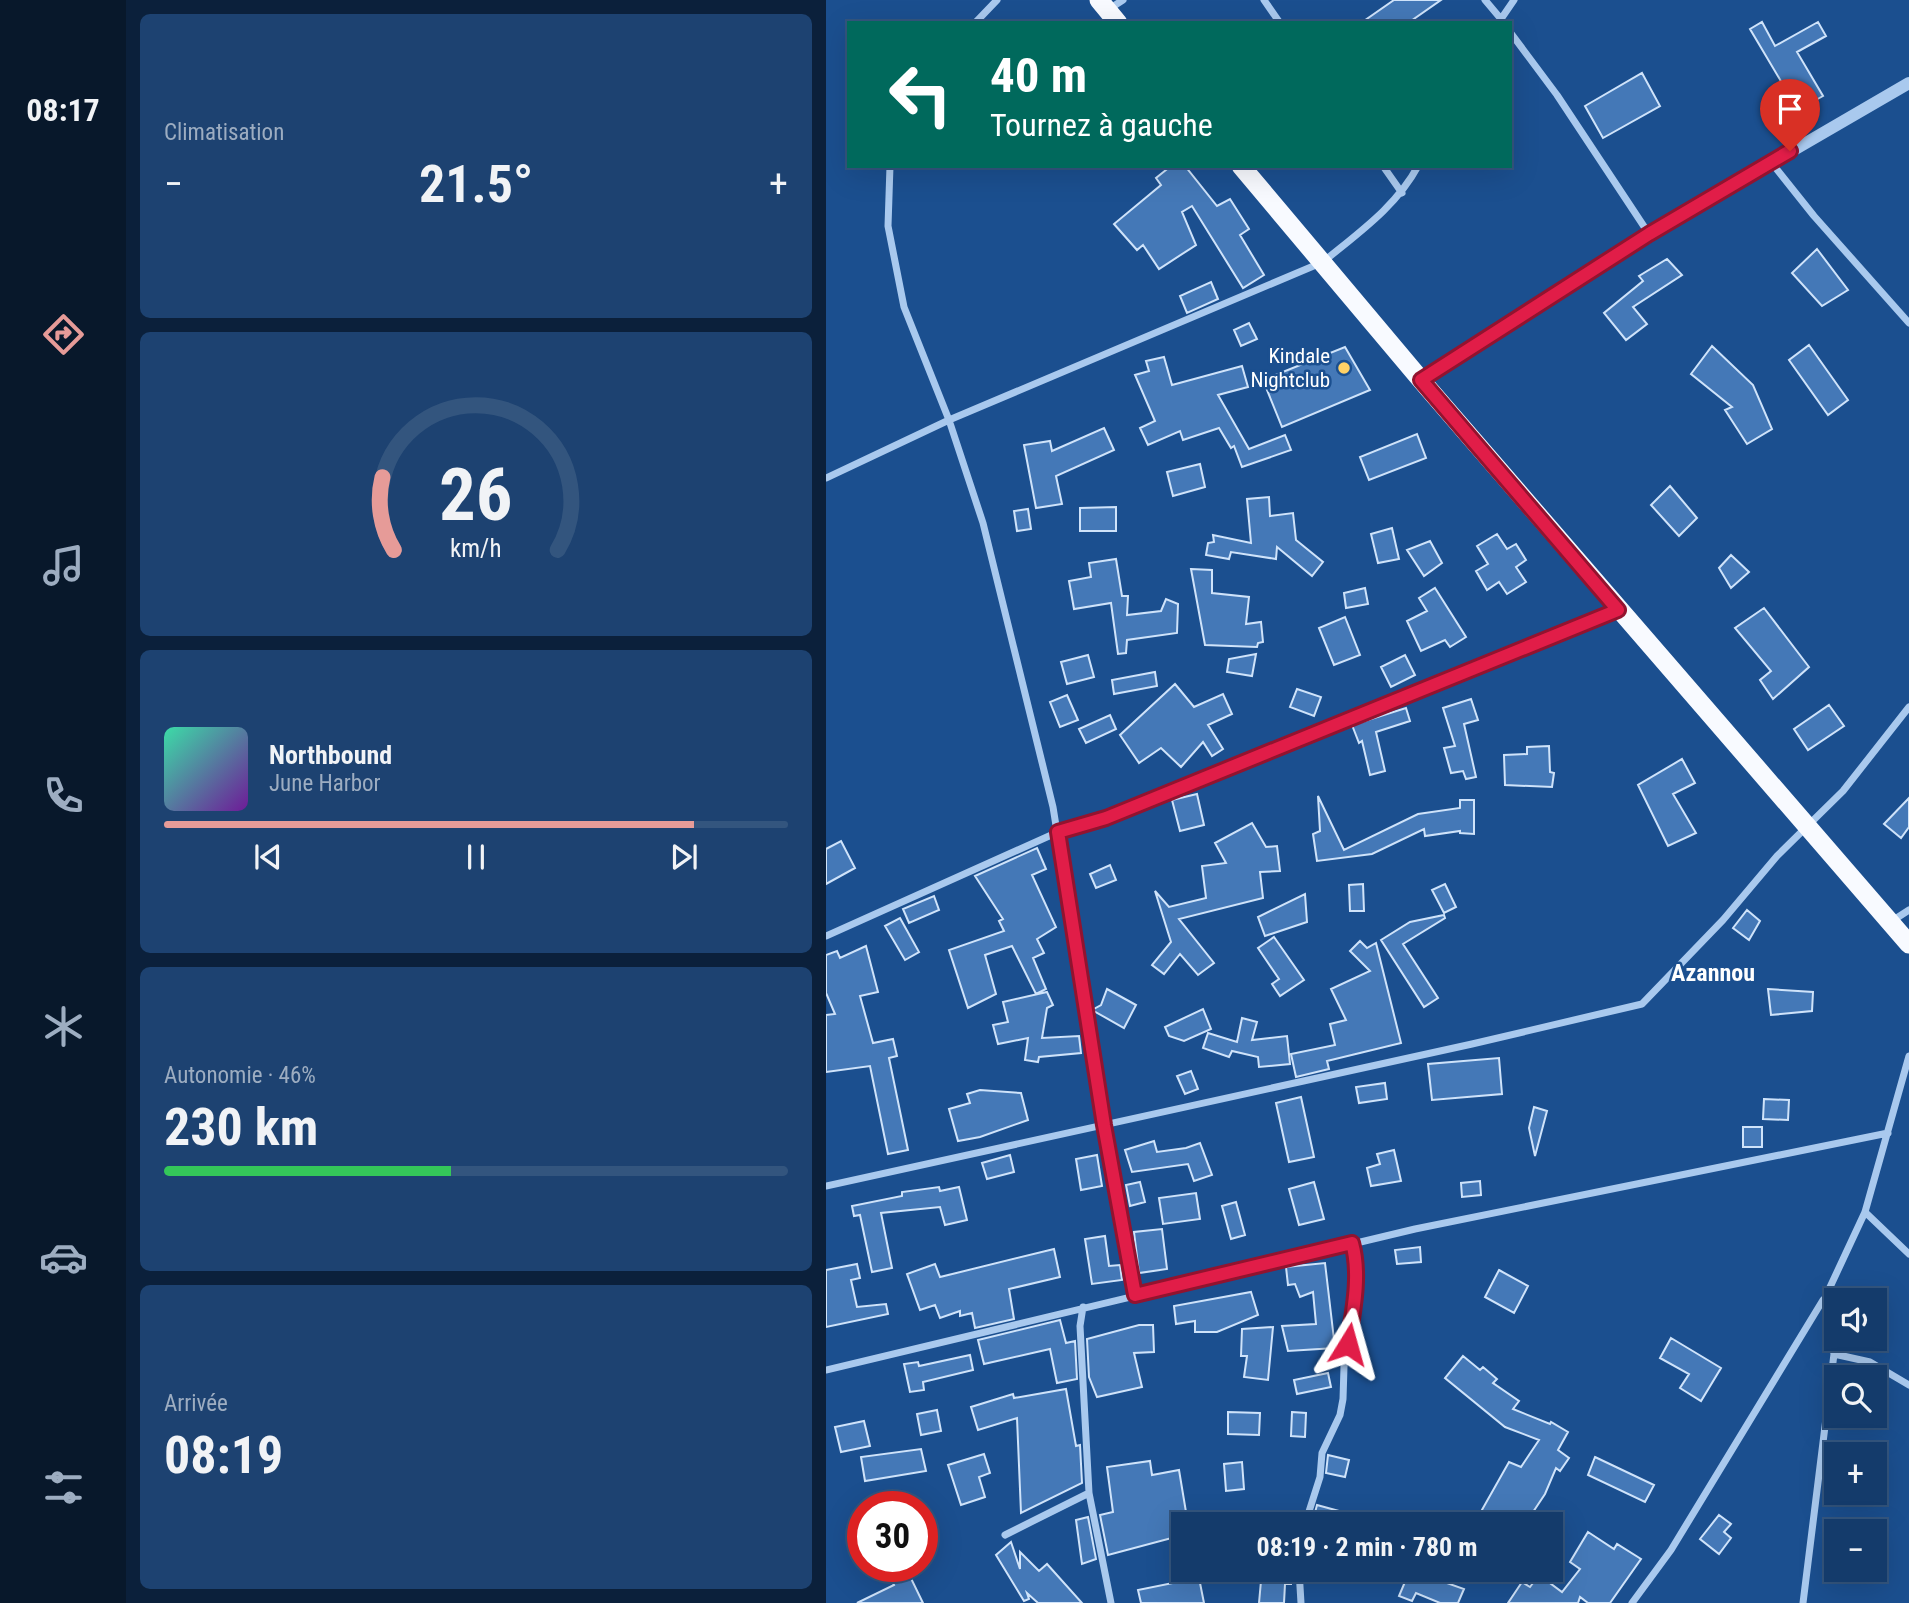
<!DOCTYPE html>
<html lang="fr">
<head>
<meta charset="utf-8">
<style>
	body { margin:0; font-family:"Roboto Condensed",sans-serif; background:#1d4271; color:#f1f3f6; height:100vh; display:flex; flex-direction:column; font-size:26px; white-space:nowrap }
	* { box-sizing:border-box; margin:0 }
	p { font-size:23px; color:#9dadc1 }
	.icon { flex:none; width:38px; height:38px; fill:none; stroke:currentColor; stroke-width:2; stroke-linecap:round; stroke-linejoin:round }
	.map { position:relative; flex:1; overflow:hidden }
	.details { display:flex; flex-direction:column; gap:14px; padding:14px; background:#0b203b; width:700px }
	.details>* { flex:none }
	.banner { position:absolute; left:21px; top:21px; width:665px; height:147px; border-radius:0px; box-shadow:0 7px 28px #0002,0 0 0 2px #33557e; background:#00695c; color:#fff; overflow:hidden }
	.buttons { position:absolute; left:998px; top:1288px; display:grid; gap:14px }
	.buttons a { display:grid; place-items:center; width:63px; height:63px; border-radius:0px; background:#143b6b; box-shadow:0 7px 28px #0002,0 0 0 2px #33557e; font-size:35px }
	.speed { position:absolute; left:21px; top:1491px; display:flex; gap:14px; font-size:35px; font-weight:700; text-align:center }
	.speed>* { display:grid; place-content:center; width:91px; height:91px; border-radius:50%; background:#143b6b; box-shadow:0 7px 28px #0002,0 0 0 2px #33557e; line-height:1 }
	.speed .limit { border:10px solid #d22; background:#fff; color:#111 }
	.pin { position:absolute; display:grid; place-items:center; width:60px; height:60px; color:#fff; margin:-72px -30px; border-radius:50% 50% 50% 0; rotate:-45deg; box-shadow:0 0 7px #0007 }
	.pin .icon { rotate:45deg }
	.me { position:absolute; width:77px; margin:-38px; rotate:8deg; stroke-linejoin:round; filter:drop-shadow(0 0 5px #0008) }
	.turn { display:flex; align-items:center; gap:24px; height:147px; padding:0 28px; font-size:32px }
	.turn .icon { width:91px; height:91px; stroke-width:2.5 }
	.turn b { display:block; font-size:49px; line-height:60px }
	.big { font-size:52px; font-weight:700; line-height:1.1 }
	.details .widget { flex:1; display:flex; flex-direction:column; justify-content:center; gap:10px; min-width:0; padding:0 24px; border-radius:10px; background:#1d4271 }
	.details .dial { align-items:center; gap:0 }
	.dial svg { height:182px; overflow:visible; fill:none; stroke:#33557e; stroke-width:7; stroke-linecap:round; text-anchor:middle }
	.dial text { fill:#f1f3f6; stroke:none }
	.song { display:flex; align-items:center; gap:21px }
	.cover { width:84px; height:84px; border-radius:10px; background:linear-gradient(135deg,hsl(160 70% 55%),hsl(280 70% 35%)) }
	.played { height:7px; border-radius:4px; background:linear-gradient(90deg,#e69b98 85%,#33557e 85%) }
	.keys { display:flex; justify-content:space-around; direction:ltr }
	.heat { display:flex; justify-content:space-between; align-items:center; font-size:38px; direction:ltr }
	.charge { height:10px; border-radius:5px; background:linear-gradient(90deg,#34c759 46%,#33557e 0) }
	.trip { position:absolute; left:345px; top:1512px; width:392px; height:70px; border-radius:0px; background:#143b6b; box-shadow:0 7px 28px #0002,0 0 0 2px #33557e; font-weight:700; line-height:70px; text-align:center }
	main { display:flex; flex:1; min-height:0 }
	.tabs { display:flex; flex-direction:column; width:126px; justify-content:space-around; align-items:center; background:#08182b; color:#9dadc1 }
	.tabs .icon { width:49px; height:49px }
	.tabs .selected { color:#e69b98 }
	.tabs b { font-size:32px; color:#f1f3f6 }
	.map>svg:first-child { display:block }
</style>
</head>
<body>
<main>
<nav class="tabs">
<b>08:17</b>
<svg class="icon selected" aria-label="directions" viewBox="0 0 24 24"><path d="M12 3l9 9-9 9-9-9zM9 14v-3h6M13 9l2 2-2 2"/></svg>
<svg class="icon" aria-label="music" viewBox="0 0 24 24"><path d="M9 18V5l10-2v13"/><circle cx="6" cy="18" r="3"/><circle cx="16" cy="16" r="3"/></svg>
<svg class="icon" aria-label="phone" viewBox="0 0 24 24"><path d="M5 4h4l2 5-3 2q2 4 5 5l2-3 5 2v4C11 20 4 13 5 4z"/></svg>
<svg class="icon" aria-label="climate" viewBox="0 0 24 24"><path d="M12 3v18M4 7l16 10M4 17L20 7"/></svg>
<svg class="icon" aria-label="car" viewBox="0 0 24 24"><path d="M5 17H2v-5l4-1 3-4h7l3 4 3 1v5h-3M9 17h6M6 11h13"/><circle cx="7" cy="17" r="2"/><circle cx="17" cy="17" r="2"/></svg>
<svg class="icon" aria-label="filters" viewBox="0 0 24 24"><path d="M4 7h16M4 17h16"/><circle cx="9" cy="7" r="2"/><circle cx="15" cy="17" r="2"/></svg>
</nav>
<section class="details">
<div class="widget"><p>Climatisation</p>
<div class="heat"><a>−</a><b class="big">21.5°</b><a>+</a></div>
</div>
<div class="widget dial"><svg viewBox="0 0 100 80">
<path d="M14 69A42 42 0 1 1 86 69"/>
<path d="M14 69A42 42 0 0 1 9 37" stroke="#e69b98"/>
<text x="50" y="56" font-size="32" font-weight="700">26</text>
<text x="50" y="72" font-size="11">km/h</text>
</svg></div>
<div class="widget">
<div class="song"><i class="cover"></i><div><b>Northbound</b><p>June Harbor</p></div></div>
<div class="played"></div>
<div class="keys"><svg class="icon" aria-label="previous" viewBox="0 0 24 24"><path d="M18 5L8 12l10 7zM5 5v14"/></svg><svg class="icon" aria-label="pause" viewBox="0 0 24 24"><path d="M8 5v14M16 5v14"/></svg><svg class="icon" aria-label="next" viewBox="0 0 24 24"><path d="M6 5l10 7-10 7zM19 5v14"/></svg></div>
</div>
<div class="widget"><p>Autonomie · 46%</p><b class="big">230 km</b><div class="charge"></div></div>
<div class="widget"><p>Arrivée</p><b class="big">08:19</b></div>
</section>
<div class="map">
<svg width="1083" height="1603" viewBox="0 0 1083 1603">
	<rect width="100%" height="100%" fill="#1b4f8f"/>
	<path fill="#4478b7" stroke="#cfe3fa" stroke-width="2" d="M 568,0 L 615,0 L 582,23 L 535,23 Z
		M 936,22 L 949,46 L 992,22 L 1000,36 L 971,52 L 997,96 L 972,110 L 924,29 Z
		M 816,73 L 834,106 L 777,138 L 759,106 Z
		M 345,166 L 359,166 L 391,206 L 404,199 L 423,229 L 414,235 L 438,275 L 417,288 L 366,206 L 356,212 L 370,245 L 333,269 L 317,245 L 311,250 L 288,224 L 335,185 L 330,178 Z
		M 991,249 L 1022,290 L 996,306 L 966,273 Z
		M 841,259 L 856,275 L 807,307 L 821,324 L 800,340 L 778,313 L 817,281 L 813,276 Z
		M 385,282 L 392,299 L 361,313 L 354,296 Z
		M 423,323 L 431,339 L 415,346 L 408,330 Z
		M 983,345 L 1022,400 L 1002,415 L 963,360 Z
		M 886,346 L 927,385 L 946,429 L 921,444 L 899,410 L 906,407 L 865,374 Z
		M 519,347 L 544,390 L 456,427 L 437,380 Z
		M 338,357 L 346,385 L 416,366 L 422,387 L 392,395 L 423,449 L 459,435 L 465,450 L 416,467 L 408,446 L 405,448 L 393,428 L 357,440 L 354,431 L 322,445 L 314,428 L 329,421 L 309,375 L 323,371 L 320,361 Z
		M 278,428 L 288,450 L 230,476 L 236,504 L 210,508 L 198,445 L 224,441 L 226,451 Z
		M 591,434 L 600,458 L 543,480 L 534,457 Z
		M 374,464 L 379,487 L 347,496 L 341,472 Z
		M 844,486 L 871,518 L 853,536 L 825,505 Z
		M 443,497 L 444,516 L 467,513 L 470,540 L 497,562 L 486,576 L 451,547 L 450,559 L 405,552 L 403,559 L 380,555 L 382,543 L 388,542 L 387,535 L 425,543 L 421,499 Z
		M 290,507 L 290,531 L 254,531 L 254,508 Z
		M 202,509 L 205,529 L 191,531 L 188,511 Z
		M 566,528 L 573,559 L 552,563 L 545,534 Z
		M 671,534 L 681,549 L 690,544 L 700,560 L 690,567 L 700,582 L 681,594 L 673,582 L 661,590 L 650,571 L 662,564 L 651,546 Z
		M 604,541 L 616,563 L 598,576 L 581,550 Z
		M 905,555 L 923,572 L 905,588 L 893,568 Z
		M 290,559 L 296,596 L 302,596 L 301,615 L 335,611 L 340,599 L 352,604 L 351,633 L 301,640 L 300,653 L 292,654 L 285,603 L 248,609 L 243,581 L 265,577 L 263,563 Z
		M 365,569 L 386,570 L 386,593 L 423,597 L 420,624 L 435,622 L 437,642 L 432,643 L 431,647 L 379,645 Z
		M 539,588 L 542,604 L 520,608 L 518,593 Z
		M 609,588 L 640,637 L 624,647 L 619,640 L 595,651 L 581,621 L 601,611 L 593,598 Z
		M 938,608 L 983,667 L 947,699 L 934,680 L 945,671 L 909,628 Z
		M 519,617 L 534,655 L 508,665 L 493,628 Z
		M 430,654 L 426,676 L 401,672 L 403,659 Z
		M 262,655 L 268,677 L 241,684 L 235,662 Z
		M 579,655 L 589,675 L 565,687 L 555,667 Z
		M 329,672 L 331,686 L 288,694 L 286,680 Z
		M 349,684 L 368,707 L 397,694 L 406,714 L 382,725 L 397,749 L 386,756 L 377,742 L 355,767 L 335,748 L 313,763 L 294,735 Z
		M 471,689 L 495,697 L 488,716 L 464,707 Z
		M 241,695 L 252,720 L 234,727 L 224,702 Z
		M 645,699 L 652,720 L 638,724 L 650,777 L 640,779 L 637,771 L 625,773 L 618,748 L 629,746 L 617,708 Z
		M 1003,705 L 1018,726 L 982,750 L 968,729 Z
		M 580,708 L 584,721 L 550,732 L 559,771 L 544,775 L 536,741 L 533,743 L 526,725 Z
		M 284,715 L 290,729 L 260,743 L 253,729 Z
		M 723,746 L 724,772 L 728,773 L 726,787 L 679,785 L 678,755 L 701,754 L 701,747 Z
		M 856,759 L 869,783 L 847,794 L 870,833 L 842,846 L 812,785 Z
		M 371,794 L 378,825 L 354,831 L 346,800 Z
		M 492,796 L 518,850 L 592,814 L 634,808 L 634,800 L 648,800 L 648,834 L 634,833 L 634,831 L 599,836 L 598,829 L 546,854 L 491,861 L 487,834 L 494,831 Z
		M 1083,798 L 1083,827 L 1075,838 L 1058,824 Z
		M 426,823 L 440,847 L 451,846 L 454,871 L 434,872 L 437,898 L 353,919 L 388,963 L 372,975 L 354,954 L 338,974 L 326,965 L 345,942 L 329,891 L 343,907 L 380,898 L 376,866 L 400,863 L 389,843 Z
		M 15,841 L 29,868 L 0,884 L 0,849 Z
		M 211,848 L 220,869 L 206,875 L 230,927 L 211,939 L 218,953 L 207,958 L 220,989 L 210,994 L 186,946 L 159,955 L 170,994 L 142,1008 L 123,950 L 178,931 L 173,921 L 177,919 L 149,876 Z
		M 284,865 L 290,880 L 270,888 L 264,874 Z
		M 537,884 L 538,911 L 524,911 L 523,885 Z
		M 619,884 L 630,907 L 618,913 L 606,890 Z
		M 479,894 L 481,922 L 439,936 L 432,917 Z
		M 108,896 L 113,910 L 83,923 L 77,909 Z
		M 921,910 L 934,921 L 923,940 L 907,928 Z
		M 618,915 L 619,918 L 577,944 L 612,998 L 598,1007 L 555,940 L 584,922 Z
		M 74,918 L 93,952 L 79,960 L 59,926 Z
		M 448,937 L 478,980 L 454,996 L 446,984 L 453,979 L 432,948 Z
		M 534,941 L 541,948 L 550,943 L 575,1043 L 501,1061 L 503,1069 L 470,1077 L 465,1054 L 509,1045 L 504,1024 L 520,1020 L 505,989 L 544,971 L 524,951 Z
		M 40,946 L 52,992 L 34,996 L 47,1043 L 67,1039 L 71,1056 L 63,1058 L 82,1150 L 62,1154 L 44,1066 L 0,1072 L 0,1015 L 9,1014 L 0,993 L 0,955 L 11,951 L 14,958 Z
		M 281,989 L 310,1005 L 298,1028 L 266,1010 L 275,1005 Z
		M 942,989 L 987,992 L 986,1011 L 945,1015 Z
		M 221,992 L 227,1005 L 221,1008 L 216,1038 L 253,1036 L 255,1053 L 213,1057 L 212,1062 L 199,1060 L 202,1038 L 172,1044 L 167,1025 L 182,1022 L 177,1002 Z
		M 377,1009 L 385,1029 L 358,1041 L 343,1036 L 339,1027 Z
		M 416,1018 L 431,1022 L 426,1040 L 461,1036 L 464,1064 L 433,1067 L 432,1057 L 406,1051 L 403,1057 L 377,1048 L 382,1033 L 411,1042 Z
		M 673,1058 L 676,1094 L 606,1100 L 602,1064 Z
		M 365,1071 L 372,1089 L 359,1094 L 351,1076 Z
		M 559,1083 L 561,1099 L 533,1103 L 530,1087 Z
		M 154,1090 L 195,1093 L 202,1120 L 154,1137 L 132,1141 L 123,1109 L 144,1103 L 141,1094 Z
		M 475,1097 L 488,1157 L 463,1162 L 450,1103 Z
		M 938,1099 L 963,1100 L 962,1120 L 937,1119 Z
		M 708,1107 L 721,1111 L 709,1156 L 703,1128 Z
		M 917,1127 L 936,1127 L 936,1147 L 917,1147 Z
		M 328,1141 L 331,1152 L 360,1148 L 374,1143 L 386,1175 L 368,1181 L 362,1164 L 306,1172 L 299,1150 Z
		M 568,1150 L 575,1181 L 545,1186 L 541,1168 L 554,1164 L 551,1154 Z
		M 184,1155 L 188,1172 L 161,1179 L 156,1163 Z
		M 271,1155 L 276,1186 L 255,1190 L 250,1159 Z
		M 654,1181 L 655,1195 L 636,1197 L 635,1183 Z
		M 314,1182 L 319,1202 L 304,1206 L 300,1185 Z
		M 488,1182 L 498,1219 L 473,1225 L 463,1189 Z
		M 113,1187 L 114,1191 L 133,1187 L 141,1220 L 119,1225 L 114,1207 L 55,1213 L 66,1268 L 46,1272 L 34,1215 L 28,1216 L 26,1206 L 76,1196 L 76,1192 Z
		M 370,1193 L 374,1219 L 337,1224 L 333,1198 Z
		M 410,1202 L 419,1235 L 405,1239 L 396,1206 Z
		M 336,1229 L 341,1269 L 313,1273 L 308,1232 Z
		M 279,1236 L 283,1266 L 294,1265 L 296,1280 L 266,1284 L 259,1239 Z
		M 594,1247 L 595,1262 L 571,1264 L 569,1250 Z
		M 228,1249 L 234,1277 L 183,1289 L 188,1319 L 149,1328 L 146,1313 L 134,1316 L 134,1311 L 114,1318 L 109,1305 L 94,1310 L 81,1274 L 109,1264 L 114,1277 Z
		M 499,1263 L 509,1348 L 462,1351 L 456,1326 L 490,1324 L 487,1292 L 474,1297 L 469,1284 L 462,1285 L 460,1267 Z
		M 31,1264 L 34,1278 L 25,1280 L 31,1307 L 60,1304 L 62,1314 L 0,1327 L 0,1270 Z
		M 673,1270 L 702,1286 L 688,1313 L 659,1297 Z
		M 425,1292 L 432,1315 L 391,1332 L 369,1332 L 369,1321 L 350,1324 L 348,1306 Z
		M 234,1320 L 240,1343 L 249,1341 L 251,1379 L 231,1383 L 224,1349 L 158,1364 L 152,1340 Z
		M 313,1325 L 327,1325 L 328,1352 L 308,1353 L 316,1387 L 271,1397 L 263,1377 L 261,1339 Z
		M 447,1327 L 442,1380 L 418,1377 L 421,1356 L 415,1356 L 416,1329 Z
		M 845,1338 L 895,1368 L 875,1401 L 854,1388 L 863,1374 L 834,1358 Z
		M 144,1355 L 147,1370 L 97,1382 L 98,1390 L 84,1392 L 78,1364 L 92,1362 L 93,1366 Z
		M 637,1356 L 654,1370 L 657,1367 L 671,1379 L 667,1383 L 693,1401 L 687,1409 L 724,1424 L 725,1422 L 742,1432 L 732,1450 L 743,1458 L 734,1471 L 730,1468 L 719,1494 L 699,1524 L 648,1524 L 683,1462 L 695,1467 L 713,1440 L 679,1427 L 619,1378 Z
		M 502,1373 L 505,1387 L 471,1394 L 468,1380 Z
		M 240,1389 L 250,1446 L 254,1445 L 256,1483 L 195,1513 L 191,1418 L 152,1430 L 145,1407 L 187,1394 L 188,1398 Z
		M 111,1410 L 115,1431 L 95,1435 L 91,1414 Z
		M 402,1412 L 434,1413 L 433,1435 L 402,1434 Z
		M 466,1412 L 480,1413 L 479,1437 L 465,1436 Z
		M 38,1421 L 44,1446 L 15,1452 L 9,1427 Z
		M 95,1449 L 100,1471 L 39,1481 L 35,1457 Z
		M 158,1454 L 164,1473 L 153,1477 L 159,1497 L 135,1505 L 122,1465 Z
		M 502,1455 L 523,1460 L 519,1477 L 500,1473 Z
		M 769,1457 L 828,1485 L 819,1502 L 762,1475 Z
		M 324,1461 L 326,1475 L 353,1470 L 362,1524 L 357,1524 L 357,1535 L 282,1555 L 274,1515 L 287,1512 L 281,1467 Z
		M 416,1462 L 418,1489 L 400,1491 L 398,1464 Z
		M 491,1505 L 513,1511 L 509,1524 L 486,1524 Z
		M 893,1515 L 905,1524 L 898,1532 L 905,1538 L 893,1554 L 874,1539 Z
		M 262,1517 L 270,1559 L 256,1564 L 250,1520 Z
		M 762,1532 L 788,1549 L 791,1544 L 815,1559 L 784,1603 L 762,1603 L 754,1597 L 752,1603 L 682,1603 L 696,1582 L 704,1587 L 713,1575 L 736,1592 L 754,1569 L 744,1562 Z
		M 185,1542 L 194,1569 L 194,1552 L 213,1571 L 221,1564 L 256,1603 L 212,1603 L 201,1593 L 203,1599 L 198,1601 L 170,1555 Z
		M 59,1566 L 79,1566 L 97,1603 L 31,1603 L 68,1585 Z
		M 436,1570 L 465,1570 L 465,1584 L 459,1584 L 458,1603 L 433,1603 Z
		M 584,1570 L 638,1589 L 632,1603 L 614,1603 L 590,1593 L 586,1601 L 573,1596 Z
		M 352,1578 L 373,1578 L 378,1603 L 315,1603 L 312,1590 L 352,1582 Z"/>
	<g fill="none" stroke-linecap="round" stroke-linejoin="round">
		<path stroke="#a9c9ee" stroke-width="7" d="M 438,0 L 454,23
			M 659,0 L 675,19 L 688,0
			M 283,9 L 297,0
			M 149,23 L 171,0
			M 684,32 L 731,95 L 823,234
			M 945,162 L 988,216 L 1083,323
			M 64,166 L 62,226 L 78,307 L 123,420 L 157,523 L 227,807 L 278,1125 L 309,1295
			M 557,166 L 576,193
			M 0,478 L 123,420 L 497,262 C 532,233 570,207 592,166
			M 1066,921 L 1083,910
			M 0,936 L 232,832 L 280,818 L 791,610
			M 0,1186 L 646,1044 L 816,1004 L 897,920 L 951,856 L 1017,791 L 1083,707
			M 1039,1212 L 1083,1254
			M 257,1307 L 254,1326 L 263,1493 L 285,1603
			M 1008,1354 L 1044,1362 L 1083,1385
			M 0,1370 L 589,1229 L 1062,1133
			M 479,1524 L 494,1477 L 496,1453 L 514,1415 L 517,1399 L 518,1367 L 530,1277 L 531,1259 L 526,1243
			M 179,1535 L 263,1493
			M 473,1570 L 475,1603
			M 806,1603 L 845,1550 L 997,1300
			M 977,1603 L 1008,1354 L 998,1300 L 1039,1212 L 1083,1056"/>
		<path stroke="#a9c9ee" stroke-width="12" d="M 595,380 L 823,234 L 1083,83"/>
		<path stroke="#f8faff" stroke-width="19" d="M 273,0 L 292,23
			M 415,166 L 595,380 L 1083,944"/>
	</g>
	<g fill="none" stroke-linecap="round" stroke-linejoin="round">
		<defs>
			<path id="route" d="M 522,1344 C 527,1312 535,1275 526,1243 L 309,1295 L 278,1125 L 232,832 L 280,818 L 792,610 L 595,380 L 823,234 L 964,151"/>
		</defs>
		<use href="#route" stroke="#92132f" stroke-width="18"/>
		<use href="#route" stroke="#e11d48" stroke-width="12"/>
	</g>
	<circle fill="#ffd166" stroke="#1b4f8f" stroke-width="2.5" cx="518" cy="368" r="7"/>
	<g text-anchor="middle" stroke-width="5" stroke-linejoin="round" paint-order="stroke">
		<g font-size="21" fill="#fff" stroke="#1b4f8f" text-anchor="end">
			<text x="504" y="363">Kindale<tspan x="504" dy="24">Nightclub</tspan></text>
		</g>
		<g font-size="24" font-weight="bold" fill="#fff" stroke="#1b4f8f">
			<text x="887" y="981">Azannou</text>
		</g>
	</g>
</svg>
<div class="buttons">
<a><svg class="icon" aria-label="sound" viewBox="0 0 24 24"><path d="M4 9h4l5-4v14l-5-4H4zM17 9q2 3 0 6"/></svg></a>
<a><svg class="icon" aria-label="search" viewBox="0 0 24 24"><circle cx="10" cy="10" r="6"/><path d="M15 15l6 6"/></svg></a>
<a>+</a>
<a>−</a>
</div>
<div class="speed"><div class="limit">30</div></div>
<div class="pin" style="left:964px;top:151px;background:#d93025"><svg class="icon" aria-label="arrive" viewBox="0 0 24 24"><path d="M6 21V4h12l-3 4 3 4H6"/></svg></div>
<svg class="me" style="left:522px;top:1344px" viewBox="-20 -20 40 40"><path d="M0-17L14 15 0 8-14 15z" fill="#e11d48" stroke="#fff" stroke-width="4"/></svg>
<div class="trip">08:19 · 2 min · 780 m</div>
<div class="banner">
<div class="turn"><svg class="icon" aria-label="left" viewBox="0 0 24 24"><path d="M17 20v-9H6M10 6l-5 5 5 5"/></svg><div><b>40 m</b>Tournez à gauche</div></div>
</div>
</div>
</main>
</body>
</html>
